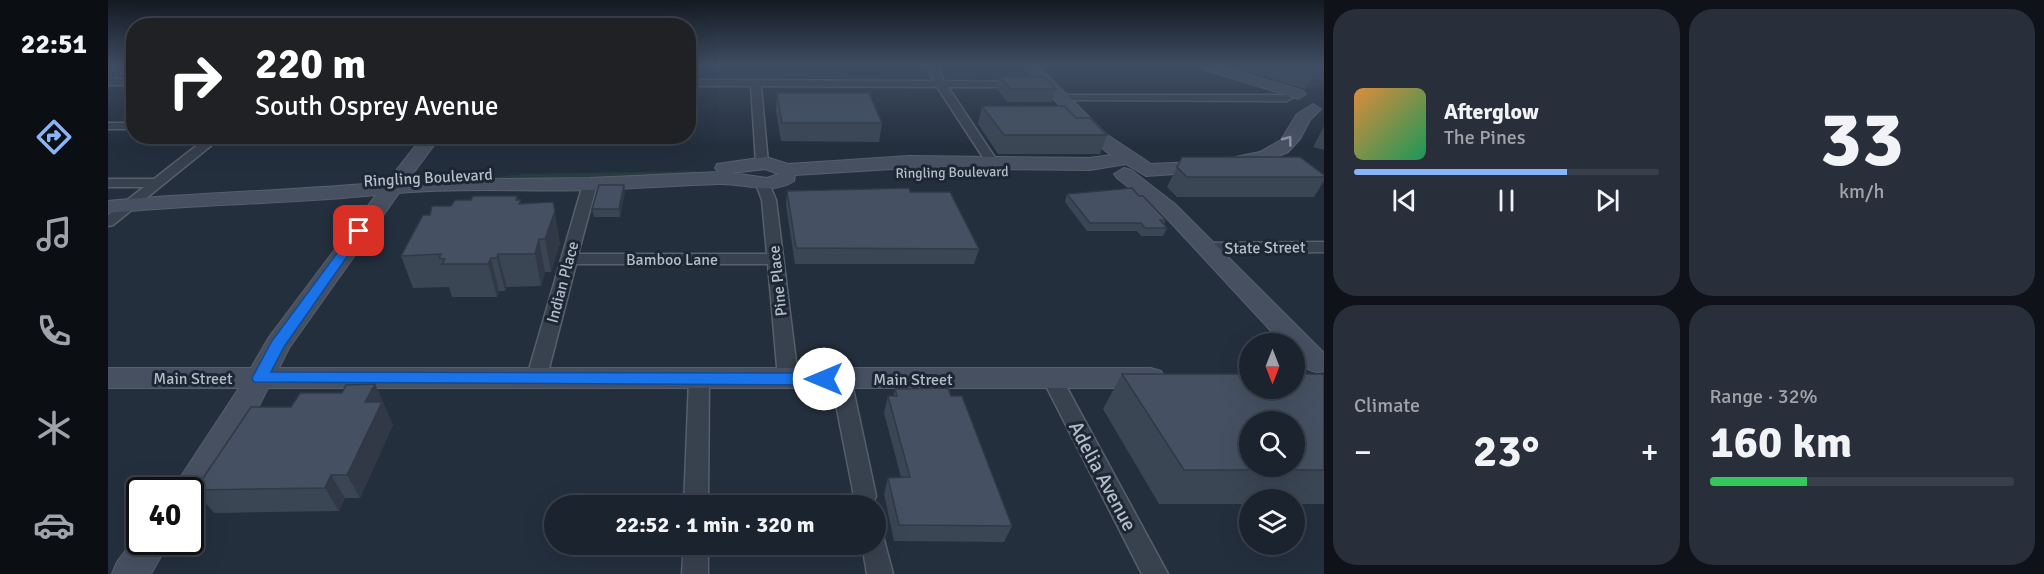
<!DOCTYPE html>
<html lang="en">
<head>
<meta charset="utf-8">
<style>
	body { margin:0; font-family:Signika,sans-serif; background:#282f3a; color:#f1f3f6; height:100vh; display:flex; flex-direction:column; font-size:22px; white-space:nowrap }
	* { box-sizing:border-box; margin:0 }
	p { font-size:20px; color:#a0a4aa }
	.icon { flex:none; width:33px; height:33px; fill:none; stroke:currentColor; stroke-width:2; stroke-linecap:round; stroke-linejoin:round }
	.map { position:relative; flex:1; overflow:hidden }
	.drawer { display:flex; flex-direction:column; gap:9px; padding:9px; background:#0f1319; width:720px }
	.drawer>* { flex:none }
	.guide { position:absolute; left:18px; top:18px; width:570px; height:126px; border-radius:24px; box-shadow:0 6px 24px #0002,0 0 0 2px #39404a; background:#202124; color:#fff; overflow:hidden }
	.needle { width:39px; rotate:180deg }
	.buttons { position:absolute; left:1131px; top:333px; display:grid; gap:12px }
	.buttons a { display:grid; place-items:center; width:66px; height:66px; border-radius:50%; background:#1b232e; box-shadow:0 6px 24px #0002,0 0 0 2px #39404a; font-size:30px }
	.speed { position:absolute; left:18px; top:477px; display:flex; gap:12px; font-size:30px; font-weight:700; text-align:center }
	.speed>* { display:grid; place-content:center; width:78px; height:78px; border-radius:50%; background:#1b232e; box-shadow:0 6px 24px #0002,0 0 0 2px #39404a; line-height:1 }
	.speed .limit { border:3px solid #111; border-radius:9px; background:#fff; color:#111 }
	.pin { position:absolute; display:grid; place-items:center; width:51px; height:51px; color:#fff; margin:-26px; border-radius:12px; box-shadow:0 3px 9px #0006 }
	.me { position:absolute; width:66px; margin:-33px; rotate:270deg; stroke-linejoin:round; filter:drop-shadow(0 0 4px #0008) }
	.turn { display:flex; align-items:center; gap:21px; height:126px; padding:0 30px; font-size:27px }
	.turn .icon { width:78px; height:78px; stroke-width:2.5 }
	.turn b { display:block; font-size:42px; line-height:51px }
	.big { font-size:45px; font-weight:700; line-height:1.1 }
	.drawer .widget { flex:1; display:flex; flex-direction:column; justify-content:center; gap:9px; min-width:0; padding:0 21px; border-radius:24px; background:#282f3a }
	.drawer .dial { align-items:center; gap:0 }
	.dial b { font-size:78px; line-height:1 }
	.song { display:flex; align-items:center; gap:18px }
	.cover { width:72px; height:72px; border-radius:9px; background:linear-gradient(135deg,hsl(30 70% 55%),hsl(150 70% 35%)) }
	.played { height:6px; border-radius:3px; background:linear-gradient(90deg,#8ab4f8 70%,#39404a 70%) }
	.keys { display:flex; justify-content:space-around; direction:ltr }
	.heat { display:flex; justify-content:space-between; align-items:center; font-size:33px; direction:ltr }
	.charge { height:9px; border-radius:4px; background:linear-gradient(90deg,#34c759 32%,#39404a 0) }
	.drawer .tiles { flex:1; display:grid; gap:9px; grid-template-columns:repeat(2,1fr) }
	.trip { position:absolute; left:436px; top:495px; width:342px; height:60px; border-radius:30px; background:#1b232e; box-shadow:0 6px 24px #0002,0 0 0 2px #39404a; font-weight:700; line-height:60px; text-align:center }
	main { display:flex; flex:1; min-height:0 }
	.tabs { display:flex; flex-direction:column; width:108px; justify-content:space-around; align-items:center; background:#0b0e12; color:#a0a4aa }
	.tabs .icon { width:42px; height:42px }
	.tabs .active { color:#8ab4f8 }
	.tabs b { font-size:27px; color:#f1f3f6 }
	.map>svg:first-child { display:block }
</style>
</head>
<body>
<main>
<nav class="tabs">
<b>22:51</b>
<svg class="icon active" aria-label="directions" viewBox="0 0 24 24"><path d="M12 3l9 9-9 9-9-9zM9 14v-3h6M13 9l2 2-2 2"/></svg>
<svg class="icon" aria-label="music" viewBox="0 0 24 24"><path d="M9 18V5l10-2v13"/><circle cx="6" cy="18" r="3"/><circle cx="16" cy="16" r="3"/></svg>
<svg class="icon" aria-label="phone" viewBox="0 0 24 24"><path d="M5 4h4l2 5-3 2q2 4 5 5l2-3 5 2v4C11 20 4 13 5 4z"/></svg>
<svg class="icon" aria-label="climate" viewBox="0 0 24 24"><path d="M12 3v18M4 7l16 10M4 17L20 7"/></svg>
<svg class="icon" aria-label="car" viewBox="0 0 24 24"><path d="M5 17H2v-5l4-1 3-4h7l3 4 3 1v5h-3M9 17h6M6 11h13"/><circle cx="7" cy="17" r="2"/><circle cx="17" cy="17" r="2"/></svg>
</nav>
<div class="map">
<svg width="1216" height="574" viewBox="0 0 1216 574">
	<rect width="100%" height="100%" fill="#242f3e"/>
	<path fill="#263c3f" d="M 588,171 L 590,174 L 564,177 L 354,180 L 417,174 Z"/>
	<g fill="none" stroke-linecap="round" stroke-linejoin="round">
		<defs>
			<path id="street" d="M 13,66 L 25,66 L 4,79 L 26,79 L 26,85 L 0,85 L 0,73 Z
				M 819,66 L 829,66 L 836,81 L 916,82 L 916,86 L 912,87 L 840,87 L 890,162 L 888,165 L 880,165 L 829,87 L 653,86 L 660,163 L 654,167 L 648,163 L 643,86 L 580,86 L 580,80 L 826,81 Z
				M 954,95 L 1179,95 L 1184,98 L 1179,101 L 950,100 L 950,96 Z
				M 0,123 L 26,123 L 26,129 L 0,129 Z
				M 101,136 L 115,136 L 5,225 L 0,226 L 0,215 L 36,187 L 0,187 L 0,179 L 46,179 Z
				M 482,180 L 489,184 L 470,254 L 659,254 L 654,200 L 648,184 L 655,180 L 660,181 L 668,200 L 690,378 L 687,383 L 680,385 L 673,383 L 670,378 L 660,264 L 468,264 L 438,380 L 435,385 L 428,387 L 421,385 L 418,380 L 475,184 Z
				M 1216,242 L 1216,252 L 1098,253 L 1090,248 L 1098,243 Z
				M 944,371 L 951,373 L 1060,574 L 1034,574 L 934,378 L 937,373 Z
				M 591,372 L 598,374 L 601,379 L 600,506 L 576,506 L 581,379 L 584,374 Z
				M 733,372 L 740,374 L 743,379 L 768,496 L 765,503 L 758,506 L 749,503 L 746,496 L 723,379 L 726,374 Z
				M 768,534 L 775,536 L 785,574 L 759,574 L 754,544 L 768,544 Z
				M 576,544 L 600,544 L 600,574 L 574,574 Z"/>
			<path id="secondary" d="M 915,66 L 930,66 L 998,134 L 1043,164 L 1108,161 L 1152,152 L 1173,140 L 1189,114 L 1205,104 L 1213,109 L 1202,120 L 1192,139 L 1180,152 L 1149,165 L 1125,170 L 1038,176 L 1018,164 L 982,170 L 801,168 L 687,175 L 686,181 C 663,196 636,183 611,184 C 568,185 525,189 483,190 C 419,192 355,187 291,193 L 181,348 L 171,368 L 1043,368 L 1053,371 L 1057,378 L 1053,385 L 1043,388 L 160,388 L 139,429 L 92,500 L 82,503 L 82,490 L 64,490 L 131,388 L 0,388 L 0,368 L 143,368 L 161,337 L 268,195 C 179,204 89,204 0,213 L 0,201 C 93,192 186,191 279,182 L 315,136 L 333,136 L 300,180 L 482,178 L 611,172 L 607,168 L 609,164 L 658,157 L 680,164 L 801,156 L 982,158 L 1003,155 L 986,142 ZM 657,169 L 671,174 L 659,178 L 624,173 Z
				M 1092,66 L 1114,66 L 1195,91 L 1198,94 L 1190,99 L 1185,97 L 1094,69 Z
				M 1016,168 L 1023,170 L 1067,204 L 1216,353 L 1216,371 C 1202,375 1195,366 1186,356 L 1186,344 L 1175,344 L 1053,212 L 1009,178 L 1006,174 Z
				M 32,531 L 32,542 L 61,542 L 43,574 L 4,574 L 9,562 Z"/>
		</defs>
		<use href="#street" stroke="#565f6c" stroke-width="3"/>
		<use href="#secondary" stroke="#565f6c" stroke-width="2"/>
		<use href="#street" fill="#38414e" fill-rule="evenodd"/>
		<use href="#secondary" fill="#465061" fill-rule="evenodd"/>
	</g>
	<path fill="#3b4654" d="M 1122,66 L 1216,66 L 1216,82 L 1197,89 Z
		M 892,77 L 948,89 L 944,102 L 899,102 L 889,89 Z
		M 669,93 L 774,123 L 771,142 L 673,141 L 668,111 Z
		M 874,106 L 968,118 L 999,135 L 992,154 L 890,154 L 870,124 Z
		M 1216,126 L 1216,150 L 1205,147 Z
		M 1074,157 L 1216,175 L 1216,181 L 1206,197 L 1069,197 L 1059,187 Z
		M 516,185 L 517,192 L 512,217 L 486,217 L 484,209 Z
		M 679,191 L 802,192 L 871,249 L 866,264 L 687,264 L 678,205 Z
		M 959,194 L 1031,196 L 1058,220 L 1056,224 L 1059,228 L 1055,236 L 1033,236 L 1029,231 L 979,231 L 957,202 Z
		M 409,196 L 410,200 L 452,243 L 443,272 L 437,272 L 433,286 L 399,287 L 397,291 L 391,291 L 389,297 L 344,297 L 341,287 L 305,288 L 293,256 L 322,215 L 363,200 Z
		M 1014,374 L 1216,374 L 1216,504 L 1186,504 L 1186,500 L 1142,500 L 1142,504 L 1051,504 L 995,409 Z
		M 267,384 L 285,425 L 252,498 L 237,498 L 231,511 L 106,513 L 87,490 L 183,407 Z
		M 787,389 L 904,526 L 896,542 L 786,541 L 776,494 L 780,478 L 793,477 L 776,413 L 780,396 L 785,396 Z"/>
	<path fill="#303945" d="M 1216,70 L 1216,82 L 1197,89 L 1206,73 Z
		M 516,185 L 517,192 L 512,217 L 511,209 Z
		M 447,211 L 452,243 L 443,272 L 437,239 Z
		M 431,239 L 437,272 L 433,286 L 427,254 Z
		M 390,254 L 399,287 L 397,291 L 389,258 Z
		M 383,258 L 391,291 L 389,297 L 380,264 Z
		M 267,384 L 285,425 L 252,498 L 239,475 L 257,402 Z
		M 223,475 L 237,498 L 231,511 L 217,488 Z"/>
	<path fill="#455162" stroke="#303945" stroke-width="1.5" fill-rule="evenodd" d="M 1181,66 L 1216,66 L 1216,70 L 1206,73 Z
		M 892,77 L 936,77 L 948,89 L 903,89 Z
		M 669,93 L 761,93 L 774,123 L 674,123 Z
		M 874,106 L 956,106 L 968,118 L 982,118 L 999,135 L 896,135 Z
		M 1074,157 L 1192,157 L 1216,175 L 1216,177 L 1079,177 L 1069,167 Z
		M 491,185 L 516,185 L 511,209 L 484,209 Z
		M 801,188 L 802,192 L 842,192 L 871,249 L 688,248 L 679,191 Z
		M 1024,188 L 1031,196 L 1035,196 L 1058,220 L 1052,220 L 1059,228 L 1037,228 L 1033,223 L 982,223 L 959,194 Z
		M 365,196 L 409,196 L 408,200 L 413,200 L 411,204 L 445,202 L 447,211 L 437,239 L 431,239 L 427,254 L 390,254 L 389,258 L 383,258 L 380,264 L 334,264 L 337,259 L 331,258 L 333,254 L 293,256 L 315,215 L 322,215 L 324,206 L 343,206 L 347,200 L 363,200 Z
		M 1014,374 L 1142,374 L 1142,388 L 1186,388 L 1186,374 L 1216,374 L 1216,470 L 1076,470 ZM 1142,422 L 1186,422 L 1186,466 L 1142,466 Z
		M 267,384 L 257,402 L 274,402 L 239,475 L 223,475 L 217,488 L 87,490 L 143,407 L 183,407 L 192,393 L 234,393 L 238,385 Z
		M 840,388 L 843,396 L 854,396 L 904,526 L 791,525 L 780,478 L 802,477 L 780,396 L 789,396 L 787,389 Z"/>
	<defs><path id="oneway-chevron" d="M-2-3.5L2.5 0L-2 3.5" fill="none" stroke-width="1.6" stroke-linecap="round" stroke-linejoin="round" transform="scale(1.5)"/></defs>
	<use stroke="#8e96a5" href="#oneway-chevron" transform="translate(1180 140) rotate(-53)"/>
	<linearGradient id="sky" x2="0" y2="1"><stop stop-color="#141a22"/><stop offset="0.45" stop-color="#3f4d63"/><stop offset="1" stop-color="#3f4d63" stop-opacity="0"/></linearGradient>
	<rect width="1216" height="146" fill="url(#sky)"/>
	<path fill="#1a73e8" stroke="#114b97" stroke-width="1.5" d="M 251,228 L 257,231 L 176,347 L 163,372 L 716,373 L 723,379 L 716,385 L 146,382 L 144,378 L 164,341 L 247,229 Z"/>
	<g text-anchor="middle" stroke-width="6" stroke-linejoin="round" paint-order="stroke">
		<g font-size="14" fill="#b4bcc9" stroke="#1d2633">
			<text transform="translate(844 172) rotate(-1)" y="5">Ringling Boulevard</text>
		</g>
		<g font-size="16" fill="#b4bcc9" stroke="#1d2633">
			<text transform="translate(320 177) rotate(-3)" y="6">Ringling Boulevard</text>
			<text transform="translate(1157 247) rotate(-1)" y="6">State Street</text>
			<text x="564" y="265">Bamboo Lane</text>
			<text transform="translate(669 281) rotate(-96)" y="6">Pine Place</text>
			<text transform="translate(454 282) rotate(-75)" y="6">Indian Place</text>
			<text x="85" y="384">Main Street</text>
			<text x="805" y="385">Main Street</text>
		</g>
		<g font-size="20" fill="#b4bcc9" stroke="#1d2633">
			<text transform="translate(995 476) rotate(62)" y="7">Adelia Avenue</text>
		</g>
	</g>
</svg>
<div class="buttons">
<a><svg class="needle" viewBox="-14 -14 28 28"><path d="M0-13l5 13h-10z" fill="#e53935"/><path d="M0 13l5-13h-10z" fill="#a0a4aa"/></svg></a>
<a><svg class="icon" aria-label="search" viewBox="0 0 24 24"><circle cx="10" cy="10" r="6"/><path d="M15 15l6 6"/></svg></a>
<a><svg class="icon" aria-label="layers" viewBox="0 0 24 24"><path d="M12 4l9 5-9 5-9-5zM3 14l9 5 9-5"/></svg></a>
</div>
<div class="speed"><div class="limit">40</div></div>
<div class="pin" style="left:251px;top:231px;background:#d93025"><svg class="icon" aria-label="arrive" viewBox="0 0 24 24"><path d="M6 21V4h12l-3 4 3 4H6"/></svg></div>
<svg class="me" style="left:716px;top:379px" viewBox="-20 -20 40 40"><circle r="19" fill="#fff"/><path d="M0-13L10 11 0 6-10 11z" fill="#1a73e8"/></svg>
<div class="trip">22:52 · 1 min · 320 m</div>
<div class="guide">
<div class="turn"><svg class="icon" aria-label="right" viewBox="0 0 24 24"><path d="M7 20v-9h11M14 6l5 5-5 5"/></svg><div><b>220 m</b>South Osprey Avenue</div></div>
</div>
</div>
<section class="drawer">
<div class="tiles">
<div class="widget">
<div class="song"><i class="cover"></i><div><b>Afterglow</b><p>The Pines</p></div></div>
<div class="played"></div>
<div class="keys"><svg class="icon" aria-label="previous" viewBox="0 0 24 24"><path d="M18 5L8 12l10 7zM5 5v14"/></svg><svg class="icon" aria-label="pause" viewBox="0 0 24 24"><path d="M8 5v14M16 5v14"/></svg><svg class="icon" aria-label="next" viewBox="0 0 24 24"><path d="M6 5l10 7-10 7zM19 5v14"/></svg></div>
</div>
<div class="widget dial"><b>33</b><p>km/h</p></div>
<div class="widget"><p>Climate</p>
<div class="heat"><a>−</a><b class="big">23°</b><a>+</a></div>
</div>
<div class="widget"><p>Range · 32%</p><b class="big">160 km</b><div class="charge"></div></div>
</div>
</section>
</main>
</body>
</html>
